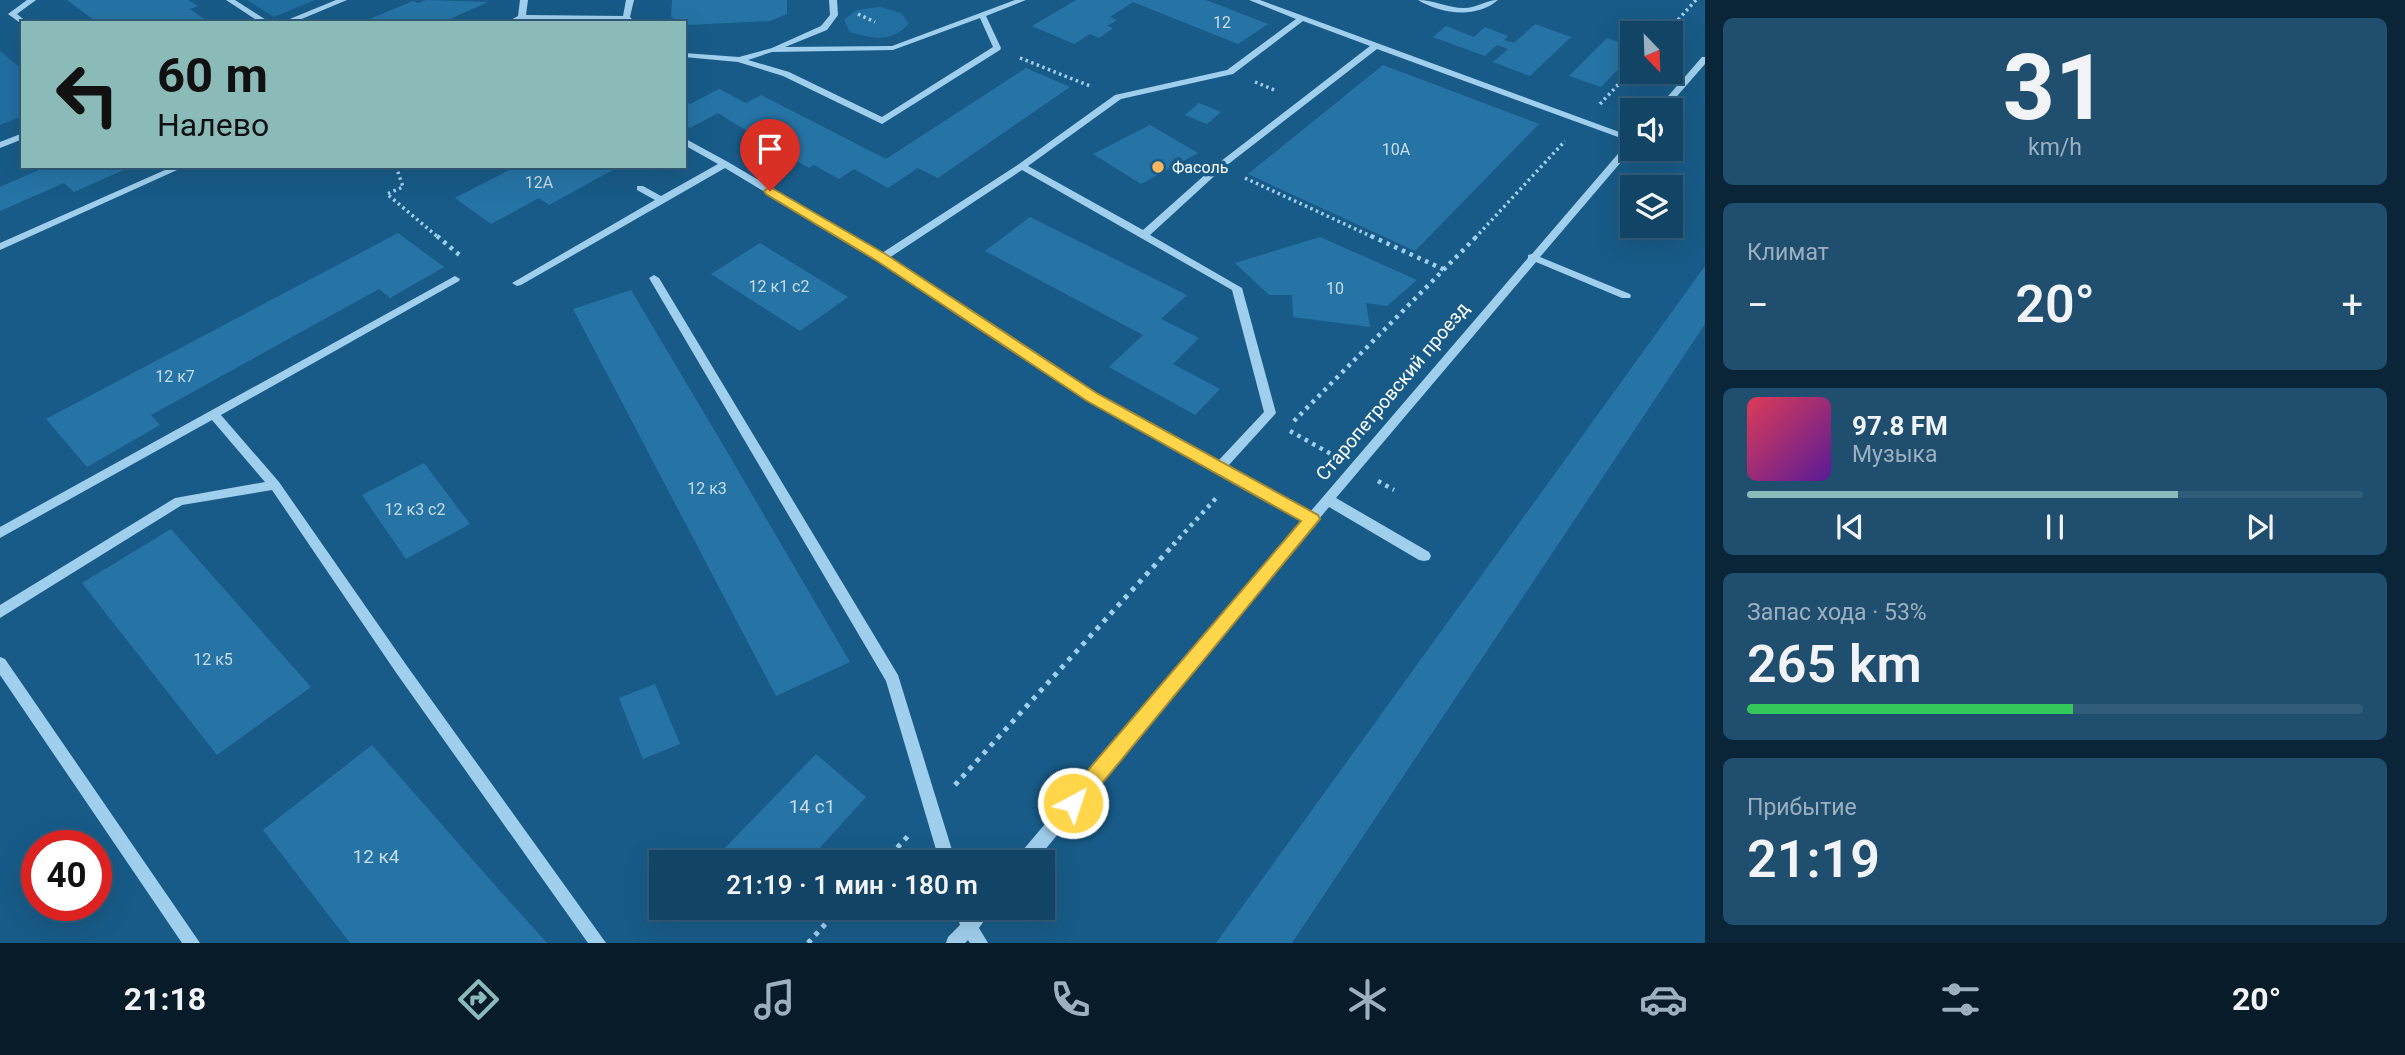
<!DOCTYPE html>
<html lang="ru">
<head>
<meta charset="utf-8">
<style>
	body { margin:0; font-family:Roboto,sans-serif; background:#1f4e6f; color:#f1f3f6; height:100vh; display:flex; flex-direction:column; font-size:26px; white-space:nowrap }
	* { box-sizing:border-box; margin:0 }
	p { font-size:23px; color:#9cb0bf }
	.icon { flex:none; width:38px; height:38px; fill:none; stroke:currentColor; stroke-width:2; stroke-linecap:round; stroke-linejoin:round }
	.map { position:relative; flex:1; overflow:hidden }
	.side { display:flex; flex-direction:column; gap:18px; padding:18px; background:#0a2538; width:700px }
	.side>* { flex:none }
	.top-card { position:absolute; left:21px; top:21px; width:665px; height:147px; border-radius:0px; box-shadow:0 7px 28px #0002,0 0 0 2px #315c7a; background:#8bbbb9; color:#111; overflow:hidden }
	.needle { width:46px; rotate:157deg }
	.controls { position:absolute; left:1620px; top:21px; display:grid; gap:14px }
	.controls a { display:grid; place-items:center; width:63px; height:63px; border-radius:0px; background:#124466; box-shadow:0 7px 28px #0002,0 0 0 2px #315c7a; font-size:35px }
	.speed { position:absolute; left:21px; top:830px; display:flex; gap:14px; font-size:35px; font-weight:700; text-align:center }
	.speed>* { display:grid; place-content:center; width:91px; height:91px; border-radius:50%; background:#124466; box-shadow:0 7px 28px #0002,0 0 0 2px #315c7a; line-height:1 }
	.speed .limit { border:10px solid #d22; background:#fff; color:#111 }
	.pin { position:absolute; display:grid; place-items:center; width:60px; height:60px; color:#fff; margin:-72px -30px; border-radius:50% 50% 50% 0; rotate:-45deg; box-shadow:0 0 7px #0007 }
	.pin .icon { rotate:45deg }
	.me { position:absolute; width:77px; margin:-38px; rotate:40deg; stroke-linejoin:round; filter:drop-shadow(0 0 5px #0008) }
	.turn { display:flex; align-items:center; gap:24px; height:147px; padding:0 21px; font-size:32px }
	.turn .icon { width:91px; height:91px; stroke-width:2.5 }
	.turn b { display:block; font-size:49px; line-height:60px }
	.big { font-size:52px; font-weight:600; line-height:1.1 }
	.side .widget { flex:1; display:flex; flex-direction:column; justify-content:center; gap:10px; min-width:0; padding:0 24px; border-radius:10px; background:#1f4e6f }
	.side .dial { align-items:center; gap:0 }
	.dial b { font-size:91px; line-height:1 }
	.song { display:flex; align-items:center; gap:21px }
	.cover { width:84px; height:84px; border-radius:10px; background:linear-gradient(135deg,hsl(350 70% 55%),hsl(270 70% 35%)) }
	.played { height:7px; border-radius:4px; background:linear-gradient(90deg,#8bbbb9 70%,#315c7a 70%) }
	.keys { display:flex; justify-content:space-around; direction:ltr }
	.heat { display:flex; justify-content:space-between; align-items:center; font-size:38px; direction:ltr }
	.charge { height:10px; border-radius:5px; background:linear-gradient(90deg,#34c759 53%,#315c7a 0) }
	.trip { position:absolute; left:649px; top:850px; width:406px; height:70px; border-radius:0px; background:#124466; box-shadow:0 7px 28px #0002,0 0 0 2px #315c7a; font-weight:600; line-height:70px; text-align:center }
	.menu { display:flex; height:112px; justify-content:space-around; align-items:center; background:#071b29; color:#9cb0bf }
	.menu .icon { width:49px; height:49px }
	.menu .on { color:#8bbbb9 }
	.menu b { font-size:32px; color:#f1f3f6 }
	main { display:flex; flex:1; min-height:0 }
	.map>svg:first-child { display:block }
</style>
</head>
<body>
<main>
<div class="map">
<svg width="1705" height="943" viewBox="0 0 1705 943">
	<rect width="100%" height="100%" fill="#185b88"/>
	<path fill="#216fa1" d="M 247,0 L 315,0 L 274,17 Z
		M 880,7 L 901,13 L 909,24 C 889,43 875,39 850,32 L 844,20 L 856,10 Z
		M 0,51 L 23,70 L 23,116 L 0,125 Z"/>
	<path fill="#2674a6" d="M 67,0 L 188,0 L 198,6 L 190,9 L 210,23 L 98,23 Z
		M 426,0 L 488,2 L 441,23 L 360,23 L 413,1 L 418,3 Z
		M 672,0 L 787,0 L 787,14 L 770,21 L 686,25 L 671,17 Z
		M 1076,0 L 1206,0 L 1268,24 L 1238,44 L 1133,2 L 1110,17 L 1117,20 L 1107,26 L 1113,28 L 1099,38 L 1090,34 L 1074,44 L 1032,26 Z
		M 1535,24 L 1571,37 L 1530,76 L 1493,62 L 1508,49 L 1497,45 L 1485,56 L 1433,37 L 1446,26 L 1474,37 L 1485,27 L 1508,36 L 1504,40 L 1514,43 Z
		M 1607,38 L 1633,47 L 1633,54 L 1601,87 L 1569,76 Z
		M 1383,65 L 1539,124 L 1415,251 L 1248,174 Z
		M 1026,68 L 1070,87 L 938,178 L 918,168 L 888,188 L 854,169 L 839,179 L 814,165 L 809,168 L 749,135 L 752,134 L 718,113 L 690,128 L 684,125 L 684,101 L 690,104 L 719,89 L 746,103 L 761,95 L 886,159 Z
		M 1199,103 L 1221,112 L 1207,124 L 1185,115 Z
		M 1150,125 L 1198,153 L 1141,184 L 1093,154 Z
		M 48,166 L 133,166 L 74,192 L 64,183 L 0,211 L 0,187 Z
		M 517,166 L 620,166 L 549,205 L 539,198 L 491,224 L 455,198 Z
		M 1030,217 L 1187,295 L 1161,319 L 1199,338 L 1173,364 L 1220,389 L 1195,415 L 1109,367 L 1143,335 L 985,251 Z
		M 398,233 L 444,267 L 390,298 L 379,289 L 151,415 L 160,425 L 87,467 L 46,419 Z
		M 1320,237 L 1417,280 L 1387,306 L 1366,303 L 1370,327 L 1293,317 L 1292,295 L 1269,295 L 1235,263 Z
		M 760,243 L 848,297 L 800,331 L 711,274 Z
		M 1705,266 L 1705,324 L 1292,943 L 1216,943 Z
		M 631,290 L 726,450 L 850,662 L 776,696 L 573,309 Z
		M 424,463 L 470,524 L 406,559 L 362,495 Z
		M 171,529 L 311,687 L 217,755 L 82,583 Z
		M 655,684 L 680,744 L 643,759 L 619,698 Z
		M 372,745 L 493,883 L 547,943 L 350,943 L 263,830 Z
		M 816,754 L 866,797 L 806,863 L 738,863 L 724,849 Z"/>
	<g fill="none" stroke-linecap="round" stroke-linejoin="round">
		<path stroke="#a0cfed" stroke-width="3.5" stroke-dasharray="2.5 3.5" stroke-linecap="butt" d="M 858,14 L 875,22
			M 1666,33 L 1696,0
			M 1020,58 L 1090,86
			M 1255,82 L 1277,91
			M 1600,104 L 1633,69
			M 396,166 L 403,187 L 387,194 L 439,238
			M 1245,178 L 1375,238
			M 1475,238 L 1565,141"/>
		<path stroke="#a0cfed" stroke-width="4.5" stroke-dasharray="3.5 5" stroke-linecap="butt" d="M 437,236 L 463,258
			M 1371,236 L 1445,270
			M 1294,421 L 1477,236
			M 1290,431 L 1331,454
			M 1378,481 L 1394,490
			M 1173,545 L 1218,496"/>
		<path stroke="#a0cfed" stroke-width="5" stroke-dasharray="4.5 6" stroke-linecap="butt" d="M 955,785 L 1175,543
			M 883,863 L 909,835
			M 808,943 L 840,908"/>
		<path fill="#a0cfed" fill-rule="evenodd" d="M 27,0 L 36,0 L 17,14 L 28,23 L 23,23 L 23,25 L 8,14 Z
			M 226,0 L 235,0 L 271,23 L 261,23 Z
			M 336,0 L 347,0 L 292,23 L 280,23 Z
			M 520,0 L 528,0 L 526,15 L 623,16 L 626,0 L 634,0 L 630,17 L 636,23 L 627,23 L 624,20 L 523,19 L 516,23 L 505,23 L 518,16 Z
			M 829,0 L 837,0 L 838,15 L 827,30 L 785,47 L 892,46 L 1015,0 L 1026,0 L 986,16 L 1001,48 L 1000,50 L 882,124 L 783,76 L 738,62 L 684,57 L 684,53 L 739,57 L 772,48 L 821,26 L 830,15 ZM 980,18 L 993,47 L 882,117 L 789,72 L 748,60 L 772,52 L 893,50 Z
			M 1249,0 L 1260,0 L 1633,137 L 1633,148 L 1540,257 L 1630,294 L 1631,296 L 1630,298 L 1622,298 L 1536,262 L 1336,498 L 1429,552 L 1431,556 L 1429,560 L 1424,561 L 1419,560 L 1329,507 L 1034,863 L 1015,863 L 1017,857 L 1303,520 L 1089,400 L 878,260 L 725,168 L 521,285 L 517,286 L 512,283 L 655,200 L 637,190 L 637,186 L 643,186 L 661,196 L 718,164 L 684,145 L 684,138 L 728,162 L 882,253 L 1019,164 L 1115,95 L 1227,70 L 1296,19 ZM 1303,21 L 1370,46 L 1216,165 L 1143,230 L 1028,166 L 1121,99 L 1233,74 ZM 1377,49 L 1629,141 L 1532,254 L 1528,255 L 1528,258 L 1310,512 L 1228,466 L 1276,413 L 1242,288 L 1150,235 L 1222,169 ZM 1022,170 L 1232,290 L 1264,412 L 1218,461 L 1097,394 L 889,258 Z
			M 1418,0 C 1434,0 1448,8 1464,8 C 1477,8 1486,0 1498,0 C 1476,19 1441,14 1418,0 Z
			M 1702,57 L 1705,57 L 1705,64 L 1665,110 L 1656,110 Z
			M 23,133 L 23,139 L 0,148 L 0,142 Z
			M 174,166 L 186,166 L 0,250 L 0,243 Z
			M 654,275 L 659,278 L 898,675 L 956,863 L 940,863 L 886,681 L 649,278 Z
			M 455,276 L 460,279 L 459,281 L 221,415 L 279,482 L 407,666 L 606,943 L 588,943 L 397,674 L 272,490 L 182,505 L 0,618 L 0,605 L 175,498 L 265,482 L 212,420 L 0,538 L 0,527 Z
			M 0,657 L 5,659 L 200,943 L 182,943 L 0,675 Z
			M 955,908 L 971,908 L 972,911 L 974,908 L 993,908 L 979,928 L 988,943 L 970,943 L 968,940 L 965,943 L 946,943 L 948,937 L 960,925 Z"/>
	</g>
	<path fill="#ffd54a" stroke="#a68a30" stroke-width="2" d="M 770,187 L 887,255 L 1098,394 L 1318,515 L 1320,519 L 1080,810 L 1073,813 L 1065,810 L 1063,803 L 1065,797 L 1301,521 L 1087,401 L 877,261 L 766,194 L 764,191 Z"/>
	<circle fill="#ffb65c" stroke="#185b88" stroke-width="2.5" cx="1158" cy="167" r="7"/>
	<g text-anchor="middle" stroke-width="7" stroke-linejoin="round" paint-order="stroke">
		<g font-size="16" fill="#c9dce9">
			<text x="1222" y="28">12</text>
			<text x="1396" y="155">10А</text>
			<text x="539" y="188">12А</text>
			<text x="779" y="292">12 к1 с2</text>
			<text x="1335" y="294">10</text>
			<text x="175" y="382">12 к7</text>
			<text x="707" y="494">12 к3</text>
			<text x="415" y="515">12 к3 с2</text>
			<text x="213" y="665">12 к5</text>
		</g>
		<g font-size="16" fill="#fff" stroke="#185b88" text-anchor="start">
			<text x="1172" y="173">Фасоль</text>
		</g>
		<g font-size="19" fill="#fff" stroke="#185b88">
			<text transform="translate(1392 391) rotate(-50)" y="7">Старопетровский проезд</text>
		</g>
		<g font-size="19" fill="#c9dce9">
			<text x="812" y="813">14 с1</text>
			<text x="376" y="863">12 к4</text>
		</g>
	</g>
</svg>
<div class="controls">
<a><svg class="needle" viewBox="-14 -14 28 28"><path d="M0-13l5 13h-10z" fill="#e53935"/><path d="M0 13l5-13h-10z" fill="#9cb0bf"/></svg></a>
<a><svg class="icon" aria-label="sound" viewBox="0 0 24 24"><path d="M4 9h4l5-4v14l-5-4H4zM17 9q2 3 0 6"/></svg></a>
<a><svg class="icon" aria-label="layers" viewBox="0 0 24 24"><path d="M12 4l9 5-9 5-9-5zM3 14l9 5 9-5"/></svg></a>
</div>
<div class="speed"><div class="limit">40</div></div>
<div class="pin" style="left:770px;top:191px;background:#d93025"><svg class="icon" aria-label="arrive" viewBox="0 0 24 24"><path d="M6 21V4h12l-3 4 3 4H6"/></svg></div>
<svg class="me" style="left:1073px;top:803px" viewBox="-20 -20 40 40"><circle r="17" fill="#ffd54a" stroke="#fff" stroke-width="3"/><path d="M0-11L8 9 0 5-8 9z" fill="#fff"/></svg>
<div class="trip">21:19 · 1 мин · 180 m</div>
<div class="top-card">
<div class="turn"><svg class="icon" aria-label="left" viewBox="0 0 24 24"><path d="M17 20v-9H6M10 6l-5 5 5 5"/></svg><div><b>60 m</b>Налево</div></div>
</div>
</div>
<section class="side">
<div class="widget dial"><b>31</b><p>km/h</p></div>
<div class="widget"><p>Климат</p>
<div class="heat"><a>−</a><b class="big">20°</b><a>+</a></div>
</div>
<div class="widget">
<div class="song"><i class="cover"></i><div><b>97.8 FM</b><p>Музыка</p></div></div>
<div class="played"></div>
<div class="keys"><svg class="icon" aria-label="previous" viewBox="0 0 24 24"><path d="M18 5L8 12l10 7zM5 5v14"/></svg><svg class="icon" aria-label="pause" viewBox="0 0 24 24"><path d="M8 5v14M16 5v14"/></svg><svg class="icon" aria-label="next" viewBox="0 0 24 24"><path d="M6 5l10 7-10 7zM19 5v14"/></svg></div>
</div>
<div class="widget"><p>Запас хода · 53%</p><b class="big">265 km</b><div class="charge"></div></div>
<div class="widget"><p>Прибытие</p><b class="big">21:19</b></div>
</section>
</main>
<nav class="menu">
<b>21:18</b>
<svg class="icon on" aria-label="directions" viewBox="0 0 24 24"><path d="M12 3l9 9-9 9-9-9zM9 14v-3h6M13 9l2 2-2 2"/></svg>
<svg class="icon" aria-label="music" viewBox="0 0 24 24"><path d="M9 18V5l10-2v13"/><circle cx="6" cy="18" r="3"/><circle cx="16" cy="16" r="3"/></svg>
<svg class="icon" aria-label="phone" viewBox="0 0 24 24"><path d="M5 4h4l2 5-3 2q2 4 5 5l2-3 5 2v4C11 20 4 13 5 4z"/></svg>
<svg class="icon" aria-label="climate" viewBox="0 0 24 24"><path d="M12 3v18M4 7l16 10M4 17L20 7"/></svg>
<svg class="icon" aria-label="car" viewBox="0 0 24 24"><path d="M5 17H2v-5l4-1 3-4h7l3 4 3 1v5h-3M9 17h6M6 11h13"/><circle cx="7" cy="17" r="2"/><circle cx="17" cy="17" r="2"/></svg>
<svg class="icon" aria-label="filters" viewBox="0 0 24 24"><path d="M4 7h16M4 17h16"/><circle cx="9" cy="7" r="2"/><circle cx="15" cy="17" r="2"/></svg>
<b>20°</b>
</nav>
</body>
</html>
